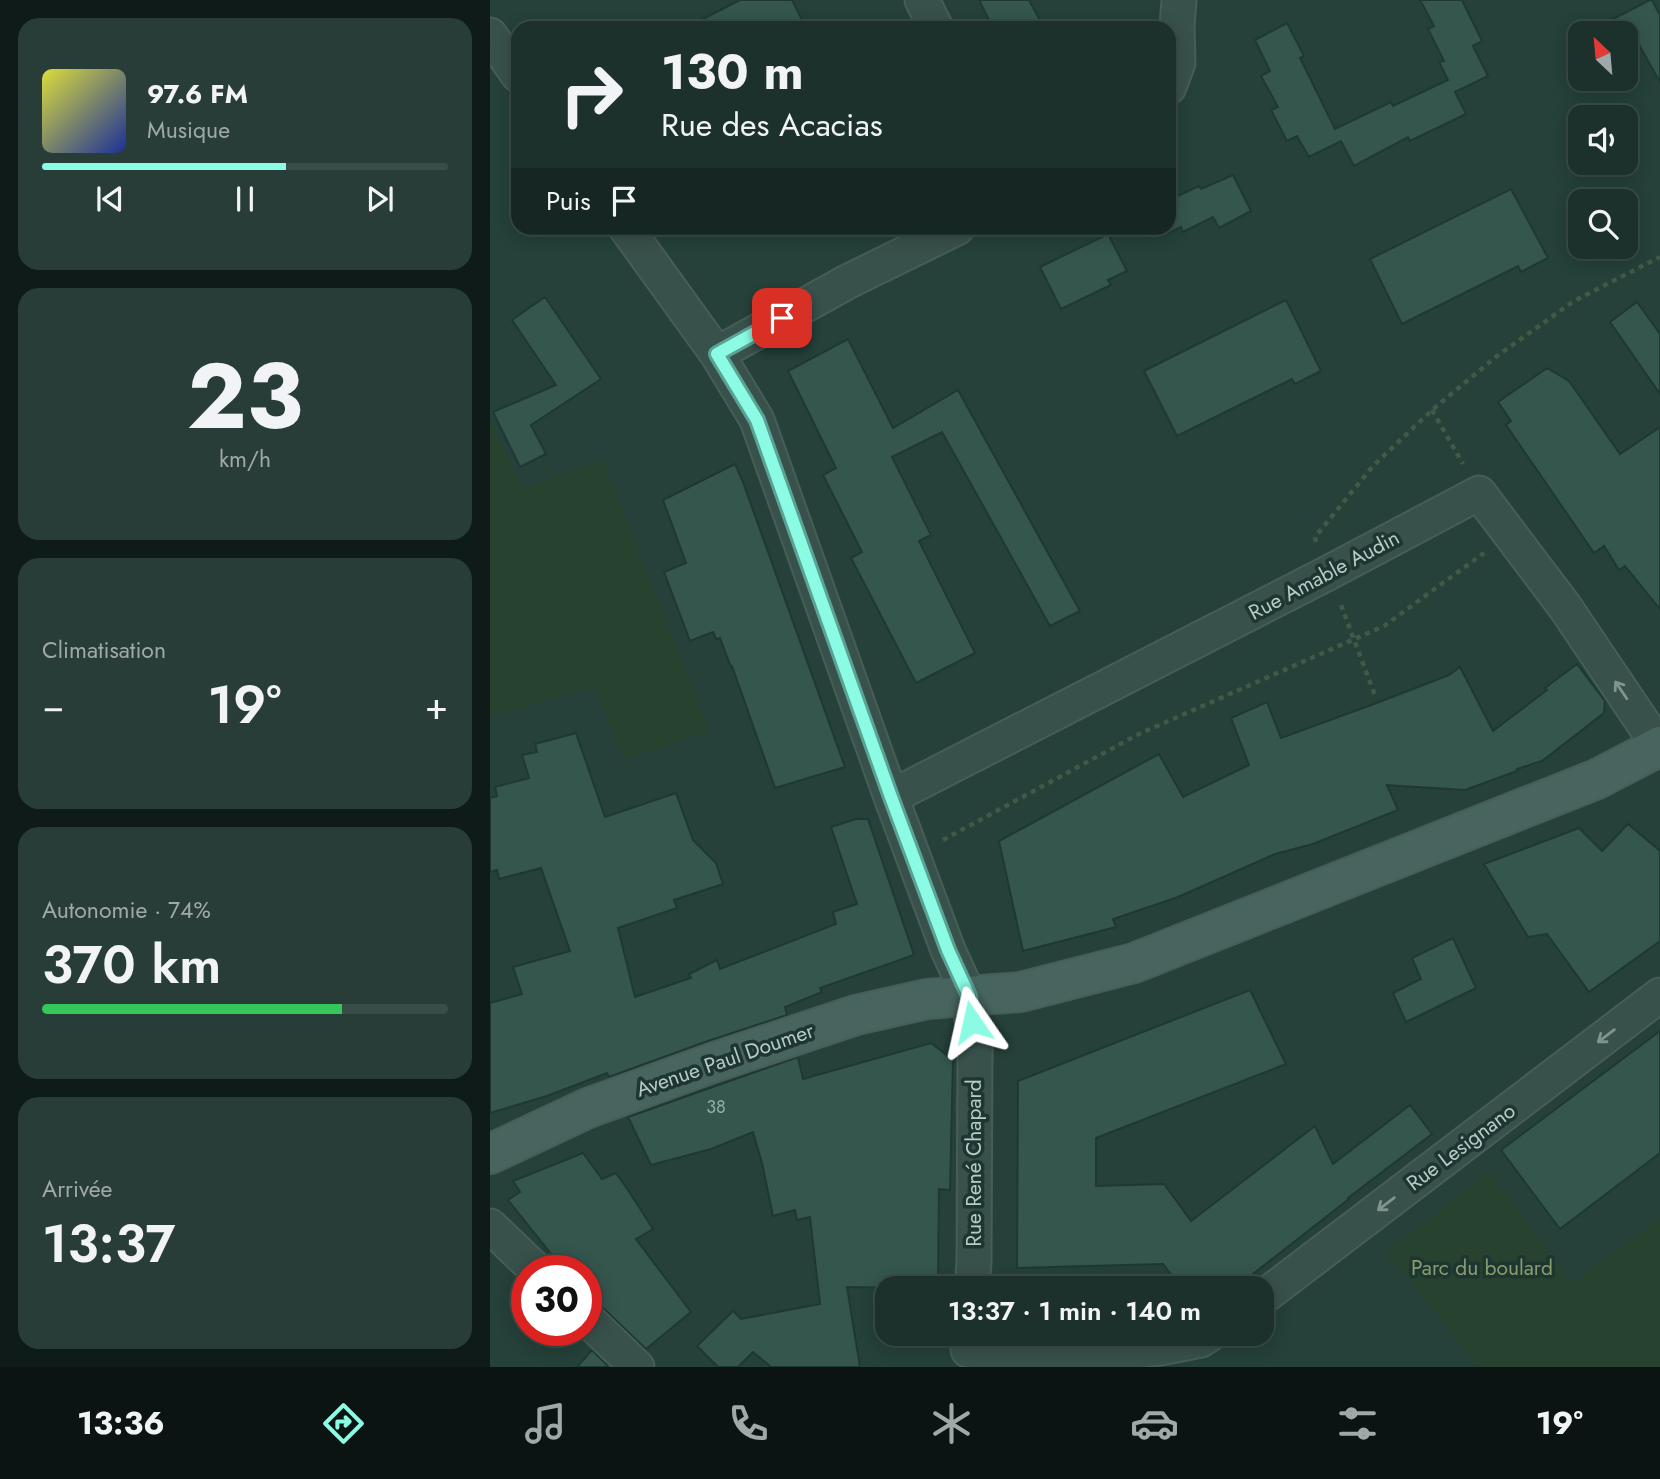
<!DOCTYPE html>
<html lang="fr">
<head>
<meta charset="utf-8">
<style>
	body { margin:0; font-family:Jost,sans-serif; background:#293d38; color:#f1f3f6; height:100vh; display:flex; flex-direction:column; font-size:26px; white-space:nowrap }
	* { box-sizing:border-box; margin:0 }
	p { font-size:23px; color:#a0a9a9 }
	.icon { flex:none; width:38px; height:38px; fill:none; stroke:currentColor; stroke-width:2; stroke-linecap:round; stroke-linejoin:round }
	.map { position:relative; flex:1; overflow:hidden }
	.details { display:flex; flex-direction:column; gap:18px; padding:18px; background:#0f1b18; width:490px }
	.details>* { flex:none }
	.top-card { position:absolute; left:21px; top:21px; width:665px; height:214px; border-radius:21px; box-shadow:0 4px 18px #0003,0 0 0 2px #3a4c48; background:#1c312c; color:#f1f3f6; overflow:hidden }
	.needle { width:46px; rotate:334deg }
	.fabs { position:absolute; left:1078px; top:21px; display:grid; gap:14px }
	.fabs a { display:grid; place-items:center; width:70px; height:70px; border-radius:14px; background:#1c312c; box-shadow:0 4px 18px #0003,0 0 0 2px #3a4c48; font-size:35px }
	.speed { position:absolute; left:21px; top:1255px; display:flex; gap:14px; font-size:35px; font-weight:700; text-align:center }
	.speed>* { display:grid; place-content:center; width:91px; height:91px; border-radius:50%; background:#1c312c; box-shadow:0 4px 18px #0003,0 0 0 2px #3a4c48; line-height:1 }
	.speed .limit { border:10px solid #d22; background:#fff; color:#111 }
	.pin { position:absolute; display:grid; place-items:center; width:60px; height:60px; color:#fff; margin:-30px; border-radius:14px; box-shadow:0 4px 10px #0006 }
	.me { position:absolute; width:77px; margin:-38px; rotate:349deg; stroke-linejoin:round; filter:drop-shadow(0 0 5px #0008) }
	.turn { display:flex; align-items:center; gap:24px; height:147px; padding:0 35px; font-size:32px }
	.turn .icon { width:91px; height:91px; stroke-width:2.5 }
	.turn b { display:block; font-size:49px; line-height:60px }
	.then { display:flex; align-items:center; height:66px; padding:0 35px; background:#0003; gap:14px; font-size:26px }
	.big { font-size:52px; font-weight:600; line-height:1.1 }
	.details .card { flex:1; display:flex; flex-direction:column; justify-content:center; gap:10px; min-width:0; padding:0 24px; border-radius:21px; background:#293d38 }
	.details .dial { align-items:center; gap:0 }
	.dial b { font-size:91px; line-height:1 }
	.song { display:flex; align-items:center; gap:21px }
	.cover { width:84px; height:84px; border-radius:10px; background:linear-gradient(135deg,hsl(60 70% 55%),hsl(230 70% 35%)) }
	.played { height:7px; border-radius:4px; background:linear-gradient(90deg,#8bfbe4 60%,#3a4c48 60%) }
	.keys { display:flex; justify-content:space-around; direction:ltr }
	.heat { display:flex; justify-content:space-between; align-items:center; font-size:38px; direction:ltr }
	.charge { height:10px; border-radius:5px; background:linear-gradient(90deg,#34c759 74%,#3a4c48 0) }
	.trip { position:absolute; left:385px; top:1276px; width:399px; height:70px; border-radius:21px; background:#1c312c; box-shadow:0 4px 18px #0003,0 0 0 2px #3a4c48; font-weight:600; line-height:70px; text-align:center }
	.dock { display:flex; height:112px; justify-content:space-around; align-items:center; background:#0b1412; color:#a0a9a9 }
	.dock .icon { width:49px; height:49px }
	.dock .active { color:#8bfbe4 }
	.dock b { font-size:32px; color:#f1f3f6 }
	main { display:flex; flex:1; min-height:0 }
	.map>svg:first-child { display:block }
</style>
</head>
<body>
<main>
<section class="details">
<div class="card">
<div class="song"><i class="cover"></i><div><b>97.6 FM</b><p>Musique</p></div></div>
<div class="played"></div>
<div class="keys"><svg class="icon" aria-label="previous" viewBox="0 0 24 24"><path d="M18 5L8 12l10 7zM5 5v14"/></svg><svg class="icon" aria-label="pause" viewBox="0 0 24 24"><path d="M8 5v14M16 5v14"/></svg><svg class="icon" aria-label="next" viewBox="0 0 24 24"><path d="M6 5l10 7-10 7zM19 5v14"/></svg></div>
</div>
<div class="card dial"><b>23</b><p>km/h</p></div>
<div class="card"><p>Climatisation</p>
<div class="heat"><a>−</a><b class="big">19°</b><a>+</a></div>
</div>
<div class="card"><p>Autonomie · 74%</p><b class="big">370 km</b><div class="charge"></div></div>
<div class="card"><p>Arrivée</p><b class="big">13:37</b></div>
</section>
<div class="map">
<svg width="1170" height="1367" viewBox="0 0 1170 1367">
	<rect width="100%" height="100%" fill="#25413a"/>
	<path fill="#27422f" d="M 0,421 L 33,488 L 113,460 L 219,731 L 133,760 L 105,686 L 0,717 Z
		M 999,1172 L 1083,1283 L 1170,1217 L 1170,1367 L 988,1367 L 897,1251 Z"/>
	<path fill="#34564d" stroke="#203833" stroke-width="2" d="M 250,0 L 302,0 L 316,28 L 195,28 Z
		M 489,0 L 539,0 L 554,28 L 503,28 Z
		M 930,0 L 972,0 L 992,41 L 983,46 L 998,76 L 965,92 L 976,114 L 920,141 L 918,137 L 864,166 L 851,141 L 819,157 L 807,136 L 797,141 L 781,110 L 788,107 L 771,76 L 780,71 L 765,40 L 797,23 L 814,56 L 810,58 L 845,129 L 901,102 L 903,106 L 958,80 L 949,62 L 954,61 L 938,29 L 944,26 Z
		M 1160,0 L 1162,0 L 1170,15 L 1170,82 L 1149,45 L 1139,49 L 1136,44 L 1136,33 L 1130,33 L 1123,19 Z
		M 743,175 L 761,211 L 729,228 L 723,217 L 693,232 L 691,227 L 679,233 L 679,200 L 709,186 L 711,189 Z
		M 1021,189 L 1058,258 L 1031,272 L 1028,266 L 912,324 L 880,259 Z
		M 618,234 L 637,271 L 618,280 L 621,285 L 571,309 L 550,267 Z
		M 55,297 L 111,379 L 41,425 L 56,454 L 30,467 L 3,412 L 66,385 L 22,320 Z
		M 796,300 L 831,371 L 805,384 L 802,379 L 687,436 L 654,371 Z
		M 1147,302 L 1170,334 L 1170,394 L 1120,322 Z
		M 358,339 L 403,428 L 468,390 L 590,611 L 560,626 L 452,432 L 402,457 L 441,535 L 429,541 L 485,653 L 426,683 L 361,558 L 372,552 L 333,475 L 346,468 L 298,371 Z
		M 1057,368 L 1079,381 L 1130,454 L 1170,427 L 1170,609 L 1135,566 L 1129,570 L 1114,546 L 1104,553 L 1016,425 L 1021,421 L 1008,402 Z
		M 245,464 L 253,482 L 355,767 L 285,788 L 242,666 L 241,667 L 230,638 L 226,639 L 223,632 L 200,641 L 174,572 L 196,563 L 173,500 Z
		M 1087,664 L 1115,701 L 1114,713 L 1052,761 L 1027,769 L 1027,771 L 975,790 L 897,785 L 908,810 L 823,844 L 785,854 L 688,897 L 623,919 L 626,927 L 533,951 L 509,841 L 669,754 L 693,797 L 759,765 L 741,718 L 777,702 L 791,738 L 884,704 L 959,675 L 970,667 L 1003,731 L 1057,690 L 1055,688 Z
		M 86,733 L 115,817 L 186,793 L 203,840 L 226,863 L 233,884 L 184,900 L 187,908 L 128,928 L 145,997 L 201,978 L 199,974 L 227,960 L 230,969 L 346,924 L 343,912 L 367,904 L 341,827 L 366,819 L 378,819 L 424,955 L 330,988 L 332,992 L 295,1007 L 297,1015 L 215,1042 L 119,1077 L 117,1073 L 57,1096 L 0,1113 L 0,1003 L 32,994 L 23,967 L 80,951 L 51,868 L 9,879 L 7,870 L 0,872 L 0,798 L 7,796 L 5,787 L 39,778 L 32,755 L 47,752 L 45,744 Z
		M 1138,824 L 1170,851 L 1170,941 L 1099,992 L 1057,934 L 1038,937 L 994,864 L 1089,828 L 1112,851 Z
		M 963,938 L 986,988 L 916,1022 L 903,993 L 931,979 L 922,958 Z
		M 760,990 L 796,1064 L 606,1138 L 606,1186 L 674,1184 L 701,1221 L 825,1126 L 843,1164 L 920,1105 L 942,1134 L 858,1198 L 859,1199 L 745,1288 L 691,1288 L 673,1264 L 527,1268 L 528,1081 Z
		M 1170,1031 L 1170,1153 L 1070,1229 L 1011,1150 Z
		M 441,1043 L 463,1060 L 460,1190 L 449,1189 L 448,1280 L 433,1280 L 433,1288 L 357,1287 L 370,1367 L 281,1367 L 263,1352 L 248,1367 L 228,1367 L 207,1346 L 243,1311 L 251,1319 L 330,1304 L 320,1217 L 307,1220 L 305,1210 L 283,1216 L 272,1163 L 263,1132 L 221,1149 L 161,1165 L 138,1117 L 308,1057 L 313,1079 Z
		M 93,1153 L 112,1179 L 126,1173 L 140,1193 L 163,1229 L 146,1239 L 201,1312 L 156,1349 L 109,1304 L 96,1298 L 96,1270 L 74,1270 L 18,1200 L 30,1192 L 23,1181 Z
		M 102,1350 L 119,1367 L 87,1367 Z"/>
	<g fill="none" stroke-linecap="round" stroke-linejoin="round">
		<defs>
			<path id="minor" d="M 432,0 L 446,28
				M 0,35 L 28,75
				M 679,87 L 688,63 L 687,26 L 689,0
				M 136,228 L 227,354 L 267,420 L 401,797 L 458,950 L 479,996 L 485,1048 L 484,1262 L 482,1288
				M 227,354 L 357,282 L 467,228
				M 401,797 L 838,573 L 989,493 L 1075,607 L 1170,748
				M 0,1226 L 46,1270
				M 772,1298 L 1170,995
				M 96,1318 L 147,1367
				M 478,1350 L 592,1357 L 670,1348 L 711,1340 L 720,1334"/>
			<path id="secondary" d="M 0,1154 L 98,1108 L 222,1063 L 366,1015 L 437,999 L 531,992 L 644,963 L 1107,779 L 1170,746"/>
		</defs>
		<use href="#minor" stroke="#465d58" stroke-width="37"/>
		<use href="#secondary" stroke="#465d58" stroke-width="42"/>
		<path stroke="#405a47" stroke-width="4.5" stroke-dasharray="5 5" stroke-linecap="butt" d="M 942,410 L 973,464
			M 826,542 L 825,537 L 883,466 L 942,410 L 1007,356 L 1084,301 L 1170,257
			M 851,605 L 886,698
			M 453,840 L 649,734 L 894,626 L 994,553"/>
		<use href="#minor" stroke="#39514b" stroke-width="33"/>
		<use href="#secondary" stroke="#47645e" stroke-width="38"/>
	</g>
	<defs><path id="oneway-shaft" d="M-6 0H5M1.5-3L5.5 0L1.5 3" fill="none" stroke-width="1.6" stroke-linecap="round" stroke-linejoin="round" transform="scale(1.75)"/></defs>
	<g stroke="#7e948f">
		<use href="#oneway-shaft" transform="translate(1131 690) rotate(-124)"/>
		<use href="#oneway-shaft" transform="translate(1116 1036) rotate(143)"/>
		<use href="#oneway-shaft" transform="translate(896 1204) rotate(143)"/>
	</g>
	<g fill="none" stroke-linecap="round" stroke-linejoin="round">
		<defs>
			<path id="route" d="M 292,318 L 227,354 L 267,420 L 401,797 L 458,950 L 479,996 L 482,1022"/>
		</defs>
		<use href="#route" stroke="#5aa394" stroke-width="18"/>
		<use href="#route" stroke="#8bfbe4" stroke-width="12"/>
	</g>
	<g text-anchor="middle" stroke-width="7" stroke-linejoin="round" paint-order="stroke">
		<g font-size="18" fill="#94aca7">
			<text x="226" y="1113">38</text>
		</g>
		<g font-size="21" fill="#b6cbc7" stroke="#1e3631">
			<text transform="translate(834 575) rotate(-28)" y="7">Rue Amable Audin</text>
			<text transform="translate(235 1060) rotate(-19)" y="7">Avenue Paul Doumer</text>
			<text transform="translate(971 1147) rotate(-37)" y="7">Rue Lesignano</text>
			<text transform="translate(484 1163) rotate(-90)" y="7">Rue René Chapard</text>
		</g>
		<g font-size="21" fill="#899d6c" stroke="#1e3631">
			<text x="992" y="1275">Parc du boulard</text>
		</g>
	</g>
</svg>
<div class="fabs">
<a><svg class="needle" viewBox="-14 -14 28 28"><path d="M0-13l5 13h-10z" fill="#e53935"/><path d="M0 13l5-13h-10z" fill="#a0a9a9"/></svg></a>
<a><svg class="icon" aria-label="sound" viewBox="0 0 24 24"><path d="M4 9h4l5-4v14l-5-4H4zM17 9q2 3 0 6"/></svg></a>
<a><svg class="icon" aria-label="search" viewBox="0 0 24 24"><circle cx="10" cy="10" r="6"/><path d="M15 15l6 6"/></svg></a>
</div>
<div class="speed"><div class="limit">30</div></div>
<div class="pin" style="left:292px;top:318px;background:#d93025"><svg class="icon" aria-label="arrive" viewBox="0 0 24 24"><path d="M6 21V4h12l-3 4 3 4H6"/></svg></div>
<svg class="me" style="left:482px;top:1022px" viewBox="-20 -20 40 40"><path d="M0-17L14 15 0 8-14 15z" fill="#8bfbe4" stroke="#fff" stroke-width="4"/></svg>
<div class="trip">13:37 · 1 min · 140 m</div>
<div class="top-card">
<div class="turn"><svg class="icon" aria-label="right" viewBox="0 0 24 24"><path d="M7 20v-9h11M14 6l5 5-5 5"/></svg><div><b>130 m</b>Rue des Acacias</div></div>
<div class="then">Puis<svg class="icon" aria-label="arrive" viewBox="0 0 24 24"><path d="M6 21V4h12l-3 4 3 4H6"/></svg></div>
</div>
</div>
</main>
<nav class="dock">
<b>13:36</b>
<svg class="icon active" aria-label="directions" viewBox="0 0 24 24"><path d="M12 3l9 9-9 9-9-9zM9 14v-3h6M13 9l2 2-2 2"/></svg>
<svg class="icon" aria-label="music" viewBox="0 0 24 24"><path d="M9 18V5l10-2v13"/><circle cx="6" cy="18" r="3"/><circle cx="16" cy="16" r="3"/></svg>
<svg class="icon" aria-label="phone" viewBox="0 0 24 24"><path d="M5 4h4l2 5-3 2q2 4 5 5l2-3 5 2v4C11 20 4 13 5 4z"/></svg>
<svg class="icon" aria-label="climate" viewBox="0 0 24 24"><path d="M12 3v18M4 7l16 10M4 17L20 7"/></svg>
<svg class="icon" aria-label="car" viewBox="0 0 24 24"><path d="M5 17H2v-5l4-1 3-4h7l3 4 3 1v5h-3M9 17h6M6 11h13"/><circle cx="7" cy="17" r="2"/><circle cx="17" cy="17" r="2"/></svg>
<svg class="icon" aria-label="filters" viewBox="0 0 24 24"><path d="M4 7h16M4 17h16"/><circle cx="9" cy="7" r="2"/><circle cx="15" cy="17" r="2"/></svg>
<b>19°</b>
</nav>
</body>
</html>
